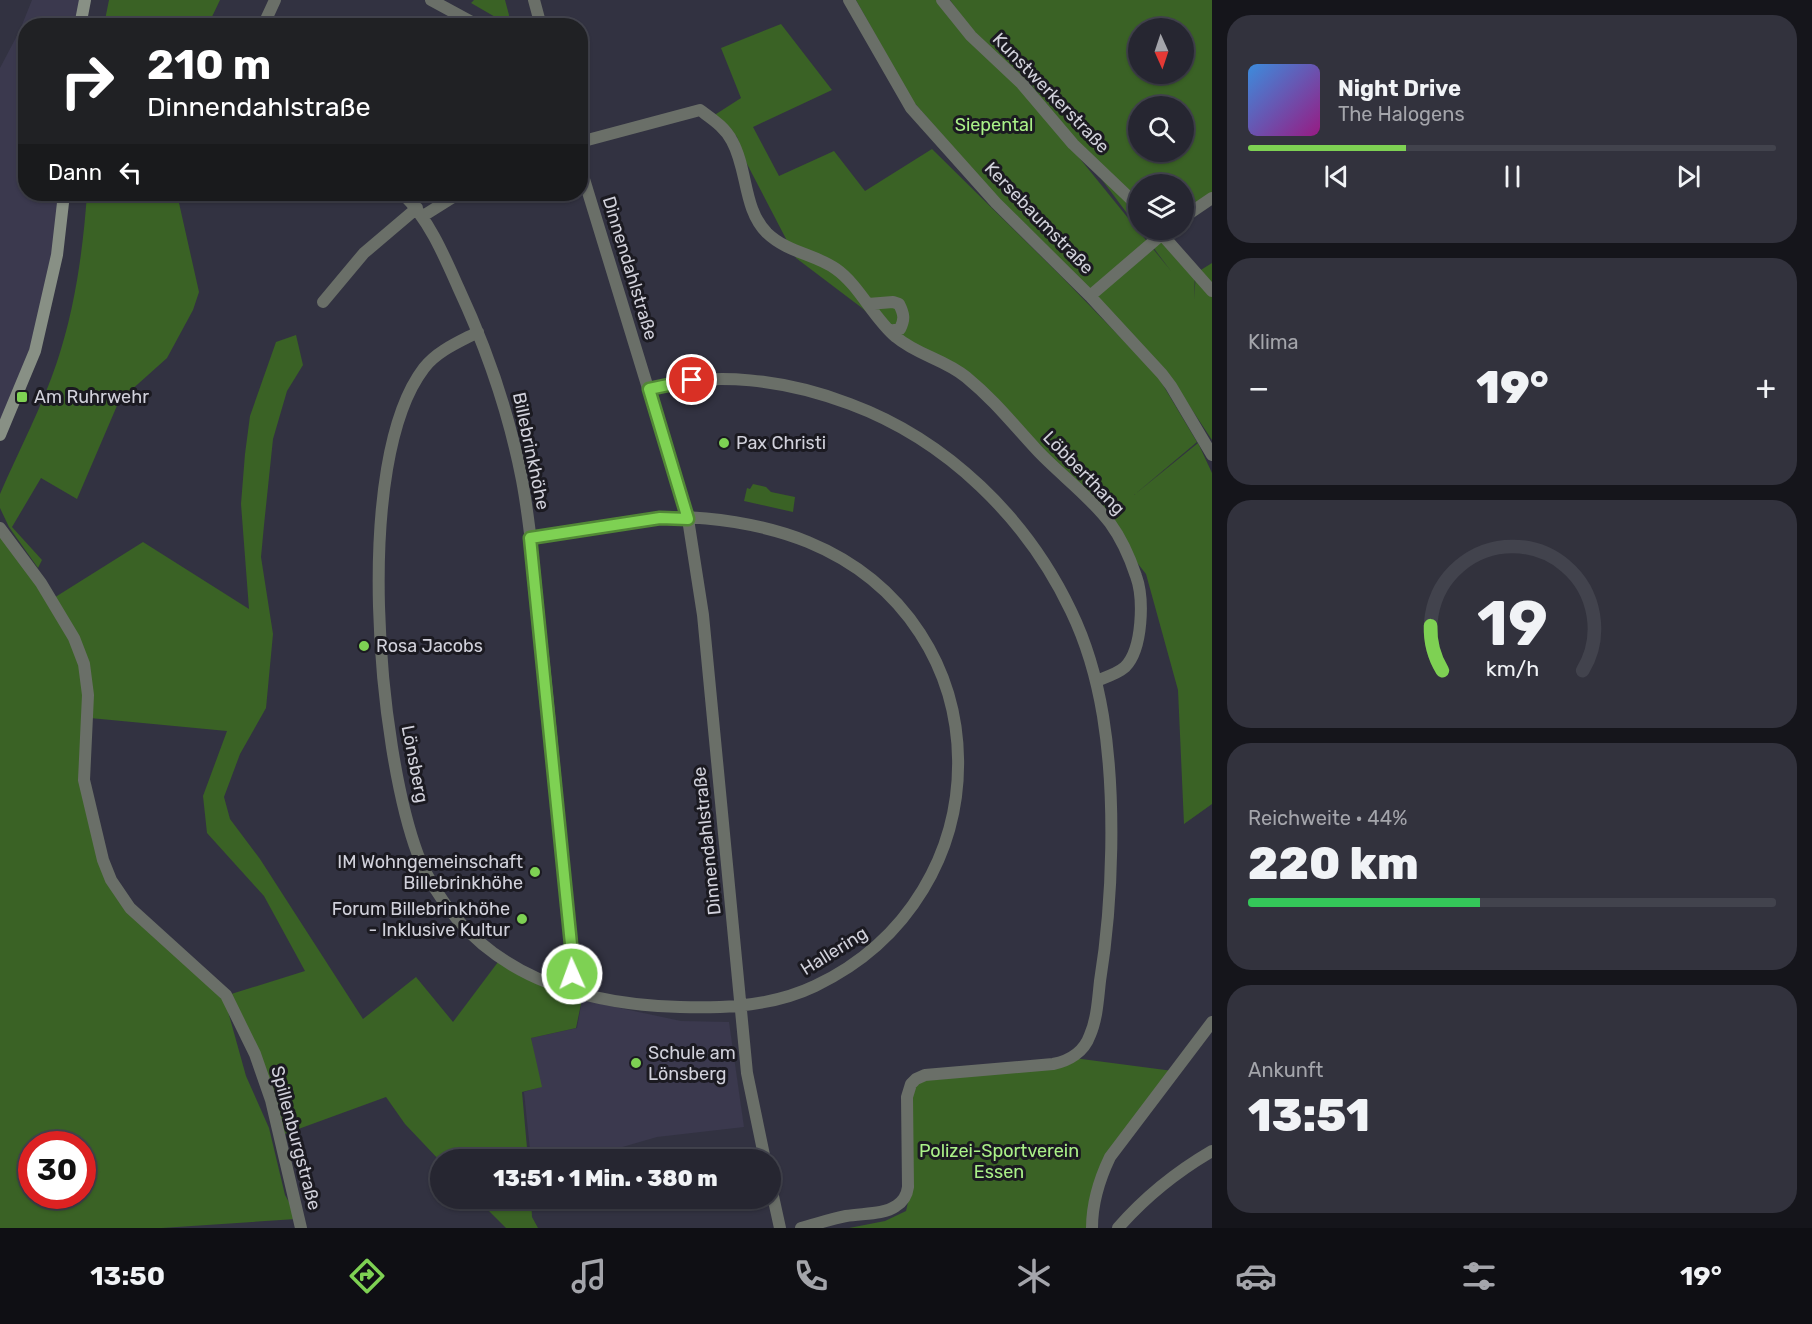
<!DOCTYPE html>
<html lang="de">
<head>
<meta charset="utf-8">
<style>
	body { margin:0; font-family:Rubik,sans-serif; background:#32323d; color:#f1f3f6; height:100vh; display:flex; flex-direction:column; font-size:22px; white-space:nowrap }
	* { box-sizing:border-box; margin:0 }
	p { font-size:20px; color:#a4a5ab }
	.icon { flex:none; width:33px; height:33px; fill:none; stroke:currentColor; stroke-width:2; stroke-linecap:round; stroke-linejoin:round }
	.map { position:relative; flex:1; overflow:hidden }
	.drawer { display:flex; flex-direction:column; gap:15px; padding:15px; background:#15151b; width:600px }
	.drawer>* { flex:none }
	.top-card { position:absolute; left:18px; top:18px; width:570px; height:183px; border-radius:24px; box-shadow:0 2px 4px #0004,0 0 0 2px #42434d; background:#202124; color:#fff; overflow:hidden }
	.needle { width:39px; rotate:177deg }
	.controls { position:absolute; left:1128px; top:18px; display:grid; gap:12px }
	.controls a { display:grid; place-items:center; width:66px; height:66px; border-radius:50%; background:#262631; box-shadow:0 2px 4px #0004,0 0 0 2px #42434d; font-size:30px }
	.speed { position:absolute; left:18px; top:1131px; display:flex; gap:12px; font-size:30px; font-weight:700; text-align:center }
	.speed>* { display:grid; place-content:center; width:78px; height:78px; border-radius:50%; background:#262631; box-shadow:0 2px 4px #0004,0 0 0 2px #42434d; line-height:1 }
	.speed .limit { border:9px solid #d22; background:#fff; color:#111 }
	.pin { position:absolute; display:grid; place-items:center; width:51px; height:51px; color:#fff; margin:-26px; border:3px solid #fff; border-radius:50%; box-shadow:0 2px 6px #0007 }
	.me { position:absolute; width:66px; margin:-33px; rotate:358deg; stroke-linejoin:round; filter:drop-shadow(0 0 4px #0008) }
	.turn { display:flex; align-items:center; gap:21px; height:126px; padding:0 30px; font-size:27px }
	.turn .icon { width:78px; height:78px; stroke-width:2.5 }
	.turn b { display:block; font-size:42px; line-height:51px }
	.then { display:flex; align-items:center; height:57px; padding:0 30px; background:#0003; gap:12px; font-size:22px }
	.big { font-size:45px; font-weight:800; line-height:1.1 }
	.drawer .tile { flex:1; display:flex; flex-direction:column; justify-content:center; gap:9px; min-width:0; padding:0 21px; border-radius:24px; background:#32323d }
	.drawer .dial { align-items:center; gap:0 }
	.dial svg { height:156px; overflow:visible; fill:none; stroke:#42434d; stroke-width:7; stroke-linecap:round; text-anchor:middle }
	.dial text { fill:#f1f3f6; stroke:none }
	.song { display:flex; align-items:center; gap:18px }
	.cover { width:72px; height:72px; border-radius:9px; background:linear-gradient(135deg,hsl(210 70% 55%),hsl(310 70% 35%)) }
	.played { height:6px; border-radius:3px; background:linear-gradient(90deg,#7ed153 30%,#42434d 30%) }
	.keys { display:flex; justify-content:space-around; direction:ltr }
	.heat { display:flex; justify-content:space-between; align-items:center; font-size:33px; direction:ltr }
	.charge { height:9px; border-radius:4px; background:linear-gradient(90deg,#34c759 44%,#42434d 0) }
	.trip { position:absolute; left:430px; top:1149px; width:351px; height:60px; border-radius:30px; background:#262631; box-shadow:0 2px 4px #0004,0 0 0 2px #42434d; font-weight:800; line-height:60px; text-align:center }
	.tab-bar { display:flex; height:96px; justify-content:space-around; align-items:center; background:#0f0f14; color:#a4a5ab }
	.tab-bar .icon { width:42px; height:42px }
	.tab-bar .active { color:#7ed153 }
	.tab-bar b { font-size:27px; color:#f1f3f6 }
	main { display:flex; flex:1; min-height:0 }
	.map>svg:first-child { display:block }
</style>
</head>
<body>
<main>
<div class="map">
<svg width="1212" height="1228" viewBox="0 0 1212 1228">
	<rect width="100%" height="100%" fill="#323241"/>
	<path fill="#3b394e" d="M 32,0 L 80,0 L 77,25 L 26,26 L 26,194 L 59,194 L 53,254 L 34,351 L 0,434 L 0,68 L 20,30 Z
		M 582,1000 L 681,1021 L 729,1022 L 744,1127 L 657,1137 L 581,1159 L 531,1159 L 524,1092 L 540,1087 L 531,1038 L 577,1028 Z"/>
	<path fill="#3a6225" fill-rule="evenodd" d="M 109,0 L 220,0 L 208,25 L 104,25 Z
		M 474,0 L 505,0 L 509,15 L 508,25 L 499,25 L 497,18 L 471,3 Z
		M 856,0 L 941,0 L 1021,86 L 1171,271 L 1140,230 L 1163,230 L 1195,272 L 1194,299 L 1196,273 L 1212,263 L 1212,440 L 1165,369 L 1000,202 L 912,100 Z
		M 950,0 L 1212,0 L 1212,194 L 1184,214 L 1184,184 L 1138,184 L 1138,228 L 1029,82 L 975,35 ZM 1138,28 L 1184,28 L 1184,74 L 1138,74 ZM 1138,106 L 1184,106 L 1184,152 L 1138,152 Z
		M 781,24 L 832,90 L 753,127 L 779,176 L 834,151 L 865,191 L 932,149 L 1060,275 L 1157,375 L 1197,442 L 1134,495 L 1198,443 L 1212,473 L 1212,804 L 1184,824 L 1178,690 L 1146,574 L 1104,521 L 1011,423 L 948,368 L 900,343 L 862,308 L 796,258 L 746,162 L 737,137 L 728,127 L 713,116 L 741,98 L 721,48 Z
		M 87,194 L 177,194 L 199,292 L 193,310 L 167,358 L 119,401 L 77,499 L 41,478 L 12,527 L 42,560 L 38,568 L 9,527 L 0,508 L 0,494 C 19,450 42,407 57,362 C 75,308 83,250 87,194 Z
		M 296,335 L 303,365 L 287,391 L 273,439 L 264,525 L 261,557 L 273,634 L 266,708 L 240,754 L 224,797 L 230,819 L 260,859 L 363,1019 L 416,977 L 453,1022 L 498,962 L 541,986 L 582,999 L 576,1028 L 531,1038 L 542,1087 L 522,1092 L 528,1159 L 441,1160 L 441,1162 L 405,1124 L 386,1097 L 282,1135 L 228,995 L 305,971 L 264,896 L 207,833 L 203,796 L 227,731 L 90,718 L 82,782 L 110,882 L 224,997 L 246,1076 L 269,1128 L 285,1195 L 293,1209 L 296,1219 L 162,1228 L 0,1228 L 0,530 L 49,601 L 143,542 L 249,609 L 241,504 L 245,454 L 250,416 L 276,342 ZM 32,1144 L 82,1144 L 82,1196 L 32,1196 Z
		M 753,484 L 766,487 L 771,492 L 795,497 L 793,512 L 744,501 L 747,488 L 750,489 Z
		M 1074,1058 L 1173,1071 L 1110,1156 L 1090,1228 L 849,1228 L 885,1221 L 906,1211 L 909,1198 L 909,1091 L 924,1077 Z
		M 477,1199 L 531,1199 L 532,1217 L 538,1228 L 506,1228 Z"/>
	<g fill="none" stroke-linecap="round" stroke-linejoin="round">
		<path stroke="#6a6f68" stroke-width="12" d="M 431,0 L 479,26
			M 534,0 L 541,26
			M 849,0 L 911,108 L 996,203 L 1090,296 L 1162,374 L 1171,386 L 1212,455
			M 942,0 L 971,36 L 1022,84 L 1073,144 L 1138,206
			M 263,26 L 275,0
			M 580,142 L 700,110 C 712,119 725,127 732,141 C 748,170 743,209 767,233 C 788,253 815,254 836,269 C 859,285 874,319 896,337 C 917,355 944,359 966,377 C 994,400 1012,423 1036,449 C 1059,474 1089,495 1110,523 C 1121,538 1130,558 1136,576 C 1144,598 1143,649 1125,667 C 1117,674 1106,677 1096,681
			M 580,166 L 688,519 L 703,615 L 747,1073 L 765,1160
			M 403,194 C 429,220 443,253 458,287 C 487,349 509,413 522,480 C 533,538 536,598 543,656 C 554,758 563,861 572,964 L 568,989
			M 423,216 L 458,194
			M 1184,217 L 1212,198
			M 1158,230 L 1212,291
			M 1090,296 L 1167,230
			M 323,302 L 364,253 L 417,208
			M 868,304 L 893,302 L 899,304 C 904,314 905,319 900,329 L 890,331
			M 478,332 C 459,342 437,351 424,368 C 352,462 378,748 418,855 C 427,878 441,900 457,919 C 507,978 583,1001 658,1006 C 710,1009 767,1009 815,986 C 1007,895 1007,624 808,542 C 767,525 704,514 660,518 C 617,523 573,531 530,538
			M 649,389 C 714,370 787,380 850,404 C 947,440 1027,518 1071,611 C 1087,644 1097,680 1103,716 C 1116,796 1113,901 1100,981 C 1098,999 1097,1019 1090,1035 C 1084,1052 1069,1061 1053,1064 L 925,1075 L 916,1079 L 911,1084 L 907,1097 L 908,1187 C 907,1195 904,1201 896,1206 C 883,1215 862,1213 846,1216 C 831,1219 816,1224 801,1228
			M 0,528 L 41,583 L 74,638 L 84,664 L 88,695 L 84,780 L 103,860 L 111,880 L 130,908 L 226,995 L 255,1054 L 271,1100 L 301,1228
			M 771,1187 L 780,1228
			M 1092,1228 C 1092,1202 1099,1180 1110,1157 L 1212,1022
			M 1118,1228 C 1145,1197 1176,1172 1212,1151"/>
		<path stroke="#889085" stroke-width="12" d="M 80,26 L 85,0
			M 0,435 L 35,351 L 57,255 L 64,194"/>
	</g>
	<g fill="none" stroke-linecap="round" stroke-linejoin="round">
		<defs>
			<path id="route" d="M 572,974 L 573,964 L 530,538 L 660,518 L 688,519 L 649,389 L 692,380"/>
		</defs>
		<use href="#route" stroke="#528836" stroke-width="15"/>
		<use href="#route" stroke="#7ed153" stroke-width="10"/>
	</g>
	<g fill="#7ed153" stroke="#1b1a21" stroke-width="2">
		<rect x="16" y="391" width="12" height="12" rx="3"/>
		<circle cx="724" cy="443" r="6"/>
		<circle cx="364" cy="646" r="6"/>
		<circle cx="535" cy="872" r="6"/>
		<circle cx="522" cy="919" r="6"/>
		<circle cx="636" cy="1063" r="6"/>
	</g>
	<g text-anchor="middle" stroke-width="6" stroke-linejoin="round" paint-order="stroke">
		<g font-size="18" fill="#d1d1db" stroke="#1b1a21">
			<text transform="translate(1051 93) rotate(46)" y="6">Kunstwerkerstraße</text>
			<text transform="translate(1039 218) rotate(46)" y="6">Kersebaumstraße</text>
			<text transform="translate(630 268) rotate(73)" y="6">Dinnendahlstraße</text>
			<text transform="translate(531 451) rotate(78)" y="6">Billebrinkhöhe</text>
			<text transform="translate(1084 473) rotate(46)" y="6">Löbberthang</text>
			<text transform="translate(415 764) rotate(79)" y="6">Lönsberg</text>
			<text transform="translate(707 841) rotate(-96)" y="6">Dinnendahlstraße</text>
			<text transform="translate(834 951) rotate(-32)" y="6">Hallering</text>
			<text transform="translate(296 1138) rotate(75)" y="6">Spillenburgstraße</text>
		</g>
		<g font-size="18" fill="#aaf188" stroke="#1b1a21">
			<text x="994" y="131">Siepental</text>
			<text x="999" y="1157">Polizei-Sportverein<tspan x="999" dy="21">Essen</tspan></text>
		</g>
		<g font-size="18" fill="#d1d1db" stroke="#1b1a21" text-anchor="start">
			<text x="34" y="403">Am Ruhrwehr</text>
			<text x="736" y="449">Pax Christi</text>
			<text x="376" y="652">Rosa Jacobs</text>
			<text x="523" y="868" text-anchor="end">IM Wohngemeinschaft<tspan x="523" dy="21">Billebrinkhöhe</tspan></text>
			<text x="510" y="915" text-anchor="end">Forum Billebrinkhöhe<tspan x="510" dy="21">- Inklusive Kultur</tspan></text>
			<text x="648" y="1059">Schule am<tspan x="648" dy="21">Lönsberg</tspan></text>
		</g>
	</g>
</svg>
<div class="controls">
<a><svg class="needle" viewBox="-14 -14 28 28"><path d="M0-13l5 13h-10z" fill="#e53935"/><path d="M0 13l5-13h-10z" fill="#a4a5ab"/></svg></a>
<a><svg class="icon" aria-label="search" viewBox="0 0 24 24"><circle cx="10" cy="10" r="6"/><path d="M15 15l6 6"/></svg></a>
<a><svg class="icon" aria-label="layers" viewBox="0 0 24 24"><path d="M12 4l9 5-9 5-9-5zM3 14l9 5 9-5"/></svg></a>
</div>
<div class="speed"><div class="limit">30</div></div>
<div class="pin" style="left:692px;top:380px;background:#d93025"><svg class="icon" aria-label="arrive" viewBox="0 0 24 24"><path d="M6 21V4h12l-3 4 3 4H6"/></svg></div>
<svg class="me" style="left:572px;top:974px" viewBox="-20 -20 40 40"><circle r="17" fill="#7ed153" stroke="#fff" stroke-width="3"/><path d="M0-11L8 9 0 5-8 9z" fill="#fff"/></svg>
<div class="trip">13:51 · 1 Min. · 380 m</div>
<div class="top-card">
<div class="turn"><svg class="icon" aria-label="right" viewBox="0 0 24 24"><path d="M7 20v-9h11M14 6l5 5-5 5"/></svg><div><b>210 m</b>Dinnendahlstraße</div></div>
<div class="then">Dann<svg class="icon" aria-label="left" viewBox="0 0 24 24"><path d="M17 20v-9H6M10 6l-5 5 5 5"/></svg></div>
</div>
</div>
<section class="drawer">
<div class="tile">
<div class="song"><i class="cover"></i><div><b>Night Drive</b><p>The Halogens</p></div></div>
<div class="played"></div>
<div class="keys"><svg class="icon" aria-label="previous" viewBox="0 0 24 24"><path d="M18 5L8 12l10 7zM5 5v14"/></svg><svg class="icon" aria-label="pause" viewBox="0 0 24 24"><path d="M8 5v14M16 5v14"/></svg><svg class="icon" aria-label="next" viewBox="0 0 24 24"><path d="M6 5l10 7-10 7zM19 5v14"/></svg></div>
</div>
<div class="tile"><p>Klima</p>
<div class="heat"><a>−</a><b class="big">19°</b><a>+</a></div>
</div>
<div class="tile dial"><svg viewBox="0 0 100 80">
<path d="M14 69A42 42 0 1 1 86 69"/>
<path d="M14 69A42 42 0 0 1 8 46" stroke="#7ed153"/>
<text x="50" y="56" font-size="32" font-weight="700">19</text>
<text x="50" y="72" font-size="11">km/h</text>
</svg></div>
<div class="tile"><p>Reichweite · 44%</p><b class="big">220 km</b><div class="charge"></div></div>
<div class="tile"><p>Ankunft</p><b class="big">13:51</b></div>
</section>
</main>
<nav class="tab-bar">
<b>13:50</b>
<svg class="icon active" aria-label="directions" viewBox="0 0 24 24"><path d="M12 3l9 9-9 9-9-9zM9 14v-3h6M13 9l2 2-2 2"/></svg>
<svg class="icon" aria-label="music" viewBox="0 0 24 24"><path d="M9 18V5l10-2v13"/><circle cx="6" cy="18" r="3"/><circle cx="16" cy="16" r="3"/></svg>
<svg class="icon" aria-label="phone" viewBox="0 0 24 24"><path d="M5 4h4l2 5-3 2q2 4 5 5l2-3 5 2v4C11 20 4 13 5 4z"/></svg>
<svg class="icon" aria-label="climate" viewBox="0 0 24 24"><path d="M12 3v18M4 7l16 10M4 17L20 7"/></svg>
<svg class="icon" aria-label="car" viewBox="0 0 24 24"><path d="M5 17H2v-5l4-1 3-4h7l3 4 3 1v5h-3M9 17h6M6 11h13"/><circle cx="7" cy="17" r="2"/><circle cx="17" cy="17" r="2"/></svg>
<svg class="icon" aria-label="filters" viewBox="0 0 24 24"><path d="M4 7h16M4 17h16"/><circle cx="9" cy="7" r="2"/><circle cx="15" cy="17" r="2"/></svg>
<b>19°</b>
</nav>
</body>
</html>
